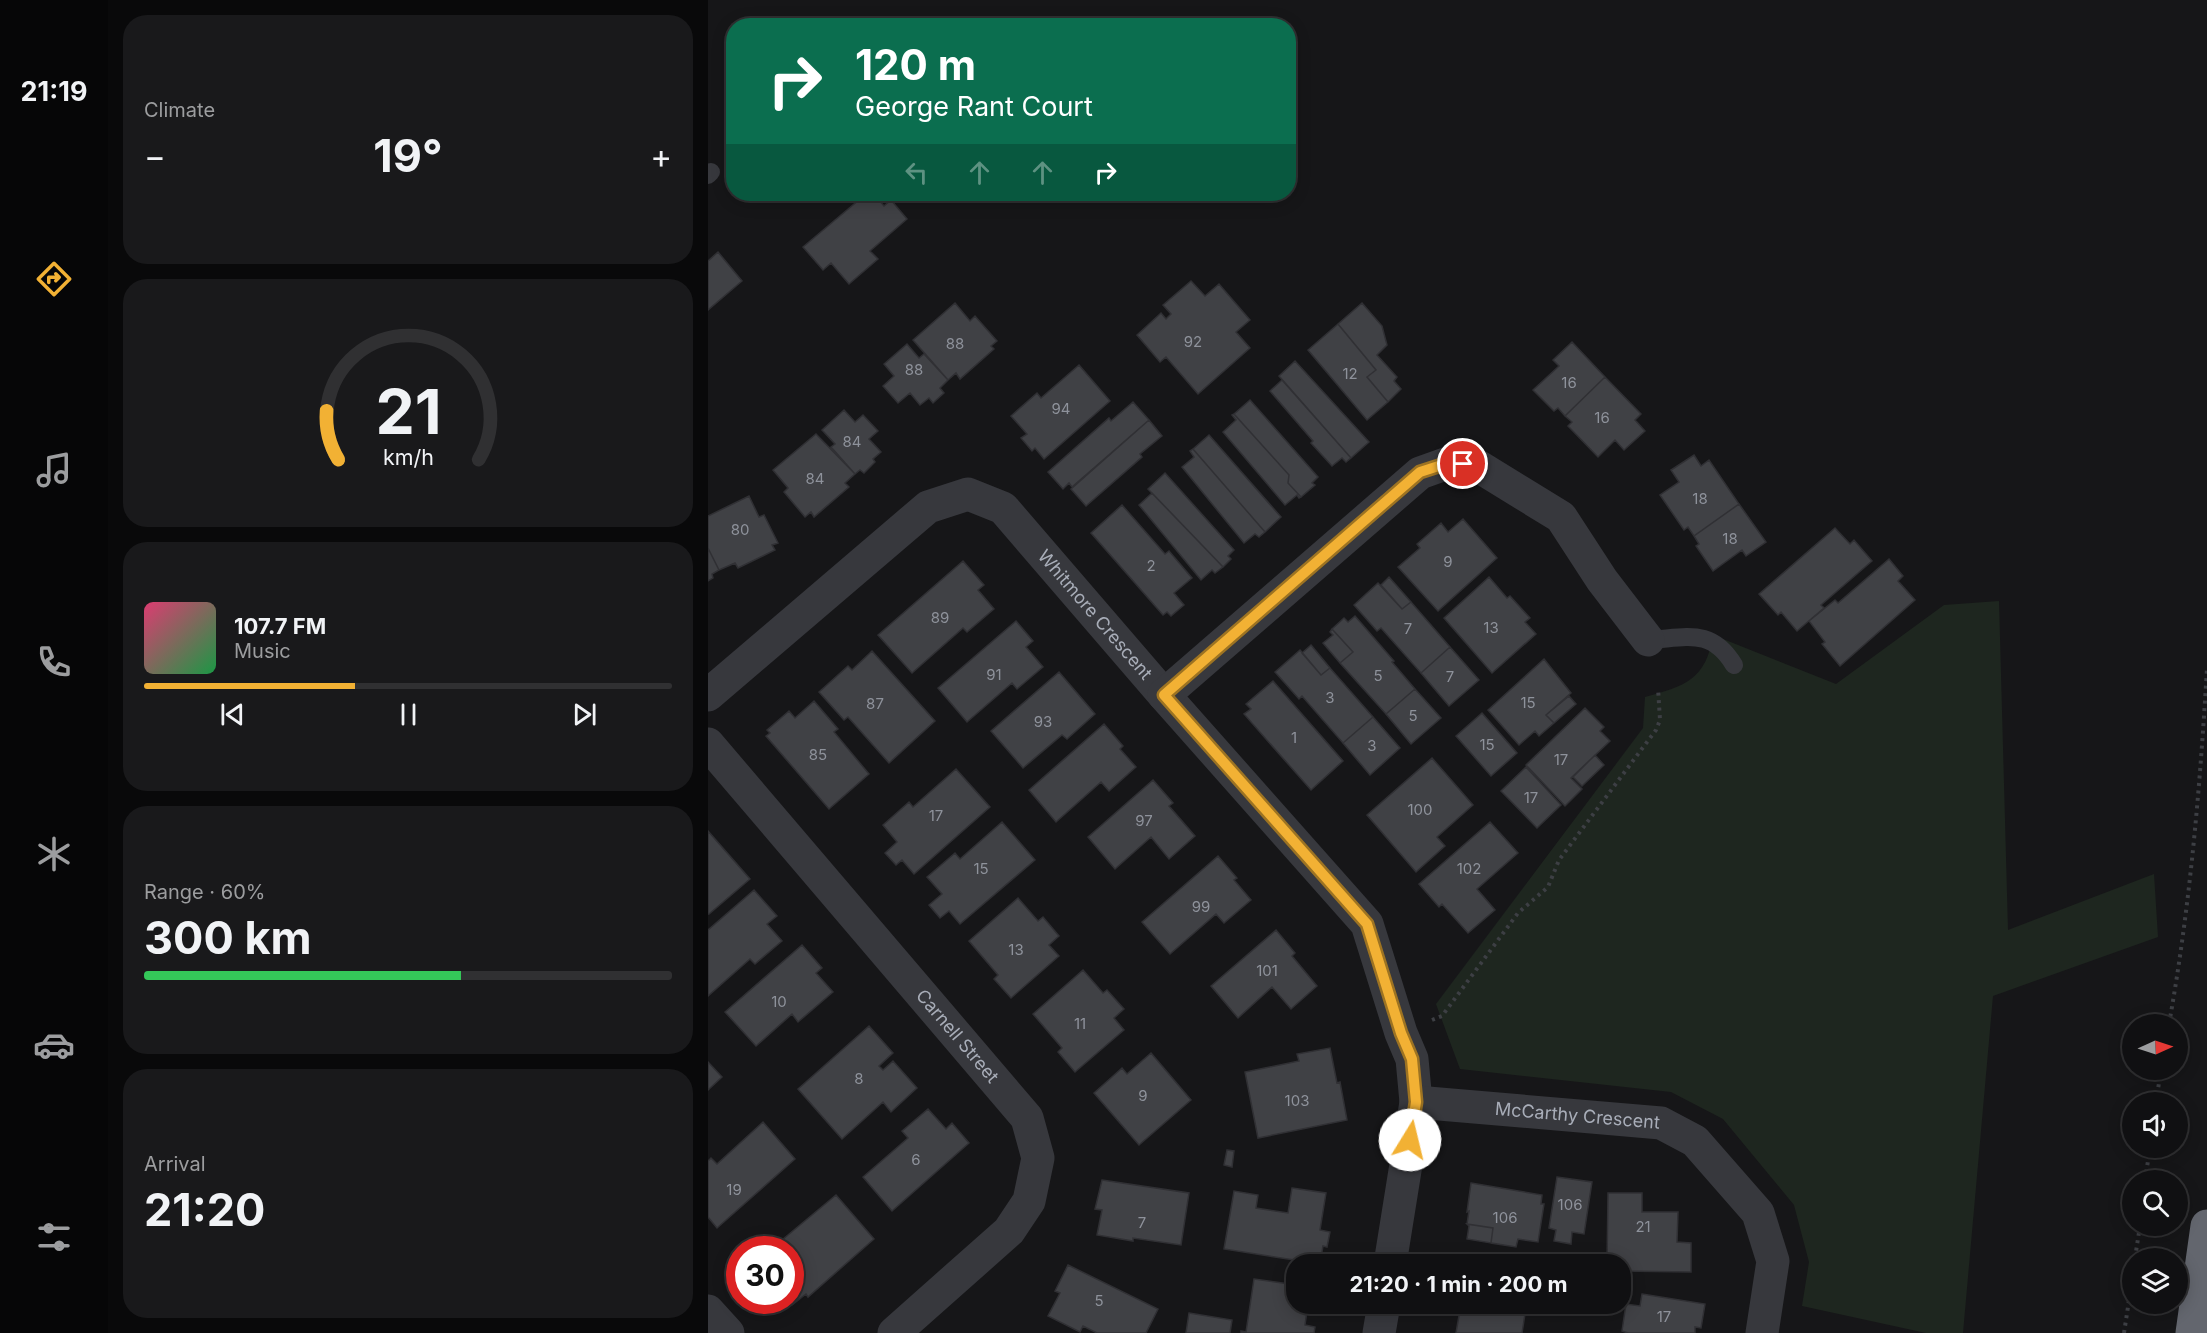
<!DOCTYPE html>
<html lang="en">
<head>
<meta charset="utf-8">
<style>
	body { margin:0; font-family:Inter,sans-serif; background:#19191b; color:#f1f3f6; height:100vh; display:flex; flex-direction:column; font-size:22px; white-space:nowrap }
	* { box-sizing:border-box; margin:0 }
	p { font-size:20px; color:#9c9d9f }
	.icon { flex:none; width:33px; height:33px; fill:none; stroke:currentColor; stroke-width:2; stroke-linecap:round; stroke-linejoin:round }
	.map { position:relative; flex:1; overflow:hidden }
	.side { display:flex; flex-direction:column; gap:15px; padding:15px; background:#09090a; width:600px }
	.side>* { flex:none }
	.guide { position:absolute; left:18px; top:18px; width:570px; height:183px; border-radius:24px; box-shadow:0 3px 15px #0003,0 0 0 2px #303032; background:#0b6e4f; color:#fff; overflow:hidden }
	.needle { width:39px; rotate:87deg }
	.buttons { position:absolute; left:1414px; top:1014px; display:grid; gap:12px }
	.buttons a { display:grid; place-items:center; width:66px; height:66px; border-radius:50%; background:#101012; box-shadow:0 3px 15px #0003,0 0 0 2px #303032; font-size:30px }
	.speed { position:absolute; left:18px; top:1236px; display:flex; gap:12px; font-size:30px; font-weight:700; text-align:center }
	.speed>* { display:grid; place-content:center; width:78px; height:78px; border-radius:50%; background:#101012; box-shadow:0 3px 15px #0003,0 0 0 2px #303032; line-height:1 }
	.speed .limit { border:9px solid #d22; background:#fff; color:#111 }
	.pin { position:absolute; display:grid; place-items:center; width:51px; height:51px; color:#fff; margin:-26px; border:3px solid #fff; border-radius:50%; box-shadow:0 2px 6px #0007 }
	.me { position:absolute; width:66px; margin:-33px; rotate:9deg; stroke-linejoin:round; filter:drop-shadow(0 0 4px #0008) }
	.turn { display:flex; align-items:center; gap:21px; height:126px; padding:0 30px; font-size:27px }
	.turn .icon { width:78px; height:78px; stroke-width:2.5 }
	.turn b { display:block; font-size:42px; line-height:51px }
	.lanes { display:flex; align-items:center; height:57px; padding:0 30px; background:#0003; justify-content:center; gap:30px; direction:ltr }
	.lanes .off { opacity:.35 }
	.big { font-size:45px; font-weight:700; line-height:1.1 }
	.side .widget { flex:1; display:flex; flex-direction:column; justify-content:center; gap:9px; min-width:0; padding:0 21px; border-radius:24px; background:#19191b }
	.side .dial { align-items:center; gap:0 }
	.dial svg { height:156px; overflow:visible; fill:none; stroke:#303032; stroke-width:7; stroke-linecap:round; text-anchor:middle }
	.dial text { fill:#f1f3f6; stroke:none }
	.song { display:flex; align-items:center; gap:18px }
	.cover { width:72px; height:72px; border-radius:9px; background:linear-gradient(135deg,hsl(340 70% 55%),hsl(140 70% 35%)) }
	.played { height:6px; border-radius:3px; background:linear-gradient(90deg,#f2b134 40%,#303032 40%) }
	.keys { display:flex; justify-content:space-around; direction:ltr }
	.heat { display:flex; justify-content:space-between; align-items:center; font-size:33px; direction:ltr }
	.charge { height:9px; border-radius:4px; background:linear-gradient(90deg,#34c759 60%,#303032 0) }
	.trip { position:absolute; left:578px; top:1254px; width:345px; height:60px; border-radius:24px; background:#101012; box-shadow:0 3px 15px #0003,0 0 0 2px #303032; font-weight:700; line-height:60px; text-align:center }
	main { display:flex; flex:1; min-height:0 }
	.dock { display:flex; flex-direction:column; width:108px; justify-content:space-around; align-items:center; background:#060607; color:#9c9d9f }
	.dock .icon { width:42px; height:42px }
	.dock .active { color:#f2b134 }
	.dock b { font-size:27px; color:#f1f3f6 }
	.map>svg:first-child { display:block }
</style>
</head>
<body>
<main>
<nav class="dock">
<b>21:19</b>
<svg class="icon active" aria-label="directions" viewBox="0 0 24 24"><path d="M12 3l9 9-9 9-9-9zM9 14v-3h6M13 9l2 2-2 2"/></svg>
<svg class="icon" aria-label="music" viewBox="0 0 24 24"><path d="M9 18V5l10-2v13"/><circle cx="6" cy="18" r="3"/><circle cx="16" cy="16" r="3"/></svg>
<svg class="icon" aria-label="phone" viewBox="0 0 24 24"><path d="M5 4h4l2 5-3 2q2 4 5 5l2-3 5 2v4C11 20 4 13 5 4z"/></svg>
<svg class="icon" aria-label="climate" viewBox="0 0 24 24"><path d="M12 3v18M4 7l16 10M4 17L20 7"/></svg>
<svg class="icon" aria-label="car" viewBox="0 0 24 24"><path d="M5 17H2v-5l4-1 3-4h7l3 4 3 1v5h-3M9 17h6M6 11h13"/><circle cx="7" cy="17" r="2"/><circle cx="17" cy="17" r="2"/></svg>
<svg class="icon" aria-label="filters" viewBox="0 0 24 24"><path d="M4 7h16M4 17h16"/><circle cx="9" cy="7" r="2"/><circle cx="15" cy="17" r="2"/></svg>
</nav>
<section class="side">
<div class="widget"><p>Climate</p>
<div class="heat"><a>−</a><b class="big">19°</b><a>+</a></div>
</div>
<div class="widget dial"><svg viewBox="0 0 100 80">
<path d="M14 69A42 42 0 1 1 86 69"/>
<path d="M14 69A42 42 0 0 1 8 44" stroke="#f2b134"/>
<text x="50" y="56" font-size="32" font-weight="700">21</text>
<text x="50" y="72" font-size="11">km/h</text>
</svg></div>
<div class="widget">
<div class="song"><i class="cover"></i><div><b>107.7 FM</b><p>Music</p></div></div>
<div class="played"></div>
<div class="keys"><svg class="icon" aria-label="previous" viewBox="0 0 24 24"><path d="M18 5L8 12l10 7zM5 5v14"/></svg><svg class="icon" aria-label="pause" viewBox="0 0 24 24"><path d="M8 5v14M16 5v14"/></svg><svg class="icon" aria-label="next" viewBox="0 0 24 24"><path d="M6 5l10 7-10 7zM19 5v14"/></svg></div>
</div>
<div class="widget"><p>Range · 60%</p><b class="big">300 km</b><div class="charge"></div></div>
<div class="widget"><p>Arrival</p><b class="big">21:20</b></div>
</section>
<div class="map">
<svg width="1499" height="1333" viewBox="0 0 1499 1333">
	<rect width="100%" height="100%" fill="#161618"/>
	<path fill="#1e261f" d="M 1291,601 L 1300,930 L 1446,874 L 1450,937 L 1285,996 L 1255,1333 L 1218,1333 L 1094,1306 L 1101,1262 L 1086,1205 L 1015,1119 L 963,1092 L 752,1069 L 728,1004 L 935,728 L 937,697 C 977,686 998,680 1005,635 L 1128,684 L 1236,605 Z"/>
	<path fill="#404145" stroke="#303034" stroke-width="1.5" d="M 158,194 L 166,194 L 176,206 L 183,200 L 199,219 L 162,251 L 170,259 L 141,284 L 123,263 L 115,270 L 95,247 Z
		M 10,252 L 34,281 L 0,310 L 0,261 Z
		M 483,281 L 497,296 L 511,284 L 542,320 L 528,332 L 542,348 L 490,394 L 458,357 L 452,362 L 429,335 L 453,313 L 458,319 L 463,314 L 455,305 Z
		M 247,303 L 262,321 L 267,316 L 289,341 L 283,346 L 286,349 L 252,379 L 248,373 L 240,380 L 205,340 Z
		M 654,303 L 674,326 L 679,345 L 669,355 L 689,377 L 686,381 L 693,389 L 680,402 L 659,377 L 668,370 L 630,324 Z
		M 630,324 L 668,370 L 659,377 L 680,402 L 659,420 L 600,350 Z
		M 864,342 L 897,377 L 857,416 L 850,408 L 846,411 L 825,390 L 851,366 L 845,360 Z
		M 199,344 L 211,358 L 216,354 L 240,380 L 232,388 L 236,393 L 225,403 L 221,398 L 212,405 L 202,393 L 190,403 L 175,386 L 186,376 L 176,364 Z
		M 587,361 L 661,442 L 643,458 L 571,376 Z
		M 371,365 L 402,401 L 336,459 L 327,448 L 324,451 L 313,438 L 319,434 L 303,416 L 329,393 L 333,398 Z
		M 897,377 L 933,414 L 927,420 L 937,431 L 916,450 L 907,440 L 890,457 L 860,426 L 864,422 L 857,416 Z
		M 574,380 L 643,458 L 638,462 L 634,458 L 624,466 L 603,443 L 605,441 L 562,391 Z
		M 542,400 L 610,477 L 604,483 L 607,485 L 593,497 L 580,483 L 581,475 L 526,414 Z
		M 425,402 L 441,420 L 364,487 L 361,483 L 355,489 L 340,472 L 401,418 L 403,421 Z
		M 136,410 L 147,422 L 155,415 L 170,431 L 161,439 L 173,452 L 165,459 L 167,462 L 156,473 L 152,470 L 147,474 L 123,447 L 127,444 L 114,430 Z
		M 526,414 L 581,475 L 580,483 L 593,497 L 591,498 L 589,495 L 577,505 L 515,432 L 528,420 L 524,415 Z
		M 441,420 L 454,436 L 432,454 L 434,457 L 378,506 L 363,489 Z
		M 108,434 L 147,474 L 137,483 L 141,487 L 106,517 L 103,512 L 97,517 L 76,492 L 80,488 L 65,470 Z
		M 501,435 L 573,517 L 557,532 L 485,449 Z
		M 485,449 L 557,532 L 551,537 L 547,534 L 536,543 L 474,467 L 486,457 L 482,451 Z
		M 986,455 L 993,466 L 1001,460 L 1031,504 L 986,536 L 980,527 L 976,530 L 952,495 L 971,482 L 963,470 Z
		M 457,473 L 526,550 L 520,556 L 523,559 L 515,567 L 440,489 Z
		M 444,493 L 515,567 L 507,573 L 504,570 L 493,580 L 431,505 Z
		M 41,496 L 51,517 L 56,515 L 70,543 L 64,545 L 67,550 L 30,568 L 27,563 L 11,570 L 0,548 L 0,516 Z
		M 1031,504 L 1058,542 L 1038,556 L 1034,550 L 1005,571 L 988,546 L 991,544 L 986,536 Z
		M 414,505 L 457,554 L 461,551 L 484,578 L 466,593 L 476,605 L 463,616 L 459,612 L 455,615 L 383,533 Z
		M 755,519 L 789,558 L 730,611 L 690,567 L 712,548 L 709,544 L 733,523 L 740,532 Z
		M 1127,528 L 1142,544 L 1146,540 L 1164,561 L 1113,605 L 1116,608 L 1089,631 L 1073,612 L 1070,615 L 1051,594 Z
		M 0,548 L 11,570 L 4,574 L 5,578 L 0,581 Z
		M 1181,559 L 1195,576 L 1190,581 L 1207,600 L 1132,666 L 1114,644 L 1117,642 L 1101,621 L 1127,600 L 1130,603 Z
		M 255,561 L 276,585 L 270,590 L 286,609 L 259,632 L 255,628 L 204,673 L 170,635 Z
		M 681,577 L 703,602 L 694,609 L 673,585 Z
		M 781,577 L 799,598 L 802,596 L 822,618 L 817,622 L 828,634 L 784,673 L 736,618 Z
		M 670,583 L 694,609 L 703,602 L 742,647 L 713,673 L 673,628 L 669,631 L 646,605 Z
		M 647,616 L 686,661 L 684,662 L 707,689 L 678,714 L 632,663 L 645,652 L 624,629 L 636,618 L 640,622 Z
		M 308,621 L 325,641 L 318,647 L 335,667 L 309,689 L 304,683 L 259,722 L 230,688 Z
		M 624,629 L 645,652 L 632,663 L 615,643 L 625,635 L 622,632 Z
		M 603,645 L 622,668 L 613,675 L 594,653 Z
		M 742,647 L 771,680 L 741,706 L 713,673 Z
		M 592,650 L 613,675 L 622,668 L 665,717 L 635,743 L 594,696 L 591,699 L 567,672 Z
		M 164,651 L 227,721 L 181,763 L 140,717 L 136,720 L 111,692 L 140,666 L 144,670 Z
		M 836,659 L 863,693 L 838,715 L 846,723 L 831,736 L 827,731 L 811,745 L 780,710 Z
		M 351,672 L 387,714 L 359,739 L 354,735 L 315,768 L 283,731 Z
		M 565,681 L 635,761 L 603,790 L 536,714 L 543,709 L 538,704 Z
		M 707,689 L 733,718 L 703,744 L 678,714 Z
		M 861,696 L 868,704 L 846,723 L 838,715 Z
		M 106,701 L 130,729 L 126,732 L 161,774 L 121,809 L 58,736 L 62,733 L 59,730 L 81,711 L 87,718 Z
		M 877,708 L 896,727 L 892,731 L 902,741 L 863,778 L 874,789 L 857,806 L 818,765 Z
		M 774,713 L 809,753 L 783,776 L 748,736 Z
		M 665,717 L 692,748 L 662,775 L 635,743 Z
		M 396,724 L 415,746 L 412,749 L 428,767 L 401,791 L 393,782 L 348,822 L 321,790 Z
		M 887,755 L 896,765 L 874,786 L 865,777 Z
		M 724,758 L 765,805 L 729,837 L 737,846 L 708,872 L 659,815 Z
		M 818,767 L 853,805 L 829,828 L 793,791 Z
		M 248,769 L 282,807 L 206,874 L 194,860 L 188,865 L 177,853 L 189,842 L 175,825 L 201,802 L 205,807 Z
		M 445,780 L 465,803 L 461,806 L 487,836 L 461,859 L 443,837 L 407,869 L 380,837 Z
		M 294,822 L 327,860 L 252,924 L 241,911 L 232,918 L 221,905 L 234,894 L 219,877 L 247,853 L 252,859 Z
		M 782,822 L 810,853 L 769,889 L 787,910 L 760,933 L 734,904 L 731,907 L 711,884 Z
		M 0,831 L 42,879 L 1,914 L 0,914 Z
		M 510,856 L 529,878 L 526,880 L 543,900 L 516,923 L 508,914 L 462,954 L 434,922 Z
		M 46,890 L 69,916 L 59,924 L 74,941 L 47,964 L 42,959 L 0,996 L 0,930 Z
		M 310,898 L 330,921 L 335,917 L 351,936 L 341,945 L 351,956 L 303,998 L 286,979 L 290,975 L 261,941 Z
		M 568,930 L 587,953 L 584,956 L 609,986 L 583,1009 L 564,987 L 530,1018 L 503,986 Z
		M 94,945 L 114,968 L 108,973 L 125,992 L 90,1022 L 84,1014 L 48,1046 L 17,1012 Z
		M 375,970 L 395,993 L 399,990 L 416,1009 L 406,1018 L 416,1030 L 367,1072 L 350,1052 L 354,1048 L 325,1014 Z
		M 161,1026 L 185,1053 L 171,1066 L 175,1070 L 185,1061 L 209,1088 L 183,1112 L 175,1102 L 134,1139 L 90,1089 Z
		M 622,1048 L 629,1083 L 632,1082 L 639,1120 L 550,1138 L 537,1072 L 591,1061 L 589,1054 Z
		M 443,1053 L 483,1100 L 431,1145 L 386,1093 L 414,1068 L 419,1074 Z
		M 0,1062 L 14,1077 L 0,1090 Z
		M 220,1109 L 238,1129 L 244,1123 L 261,1143 L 184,1211 L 155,1177 L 200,1138 L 194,1131 Z
		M 55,1122 L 87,1159 L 9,1228 L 0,1217 L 0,1161 L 3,1158 L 9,1164 Z
		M 519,1150 L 526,1151 L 524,1167 L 516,1165 Z
		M 849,1177 L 884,1182 L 876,1234 L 864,1232 L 863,1244 L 846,1241 L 848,1230 L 841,1228 Z
		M 394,1180 L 481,1193 L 473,1245 L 425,1238 L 425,1241 L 389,1235 L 394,1210 L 387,1209 Z
		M 763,1183 L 834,1195 L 833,1204 L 836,1204 L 830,1242 L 810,1239 L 808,1247 L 783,1243 L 785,1228 L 759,1224 L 761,1211 L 759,1212 Z
		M 584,1188 L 618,1193 L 612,1230 L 622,1232 L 619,1247 L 615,1246 L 612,1264 L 516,1249 L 526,1191 L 550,1195 L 548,1208 L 580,1213 Z
		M 900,1193 L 934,1193 L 934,1212 L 970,1212 L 969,1242 L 983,1243 L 983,1272 L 912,1271 L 912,1264 L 899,1264 Z
		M 128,1195 L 166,1239 L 100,1297 L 98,1294 L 84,1305 L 80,1300 L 82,1300 L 82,1250 L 62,1250 Z
		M 759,1224 L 785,1228 L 783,1243 L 759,1239 L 761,1226 Z
		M 360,1265 L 450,1309 L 438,1333 L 389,1333 L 375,1326 L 372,1332 L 340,1316 L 352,1293 L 347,1291 Z
		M 546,1279 L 588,1285 L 588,1304 L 600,1304 L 597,1325 L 607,1327 L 606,1333 L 533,1333 L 533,1331 L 538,1332 Z
		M 934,1294 L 997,1304 L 993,1328 L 987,1327 L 987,1333 L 920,1333 L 914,1331 L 918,1304 L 932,1306 Z
		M 753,1304 L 825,1304 L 823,1315 L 817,1314 L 814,1333 L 748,1333 Z
		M 481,1313 L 524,1320 L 522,1333 L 478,1333 Z"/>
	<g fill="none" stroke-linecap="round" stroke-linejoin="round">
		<path stroke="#3d3f44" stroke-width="4" stroke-dasharray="3 4.5" stroke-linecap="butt" d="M 724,1020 L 734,1016 L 810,913 L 840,887 L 851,860 L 948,730 L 952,720 L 950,688
			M 1461,1024 C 1482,907 1492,788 1499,668
			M 1448,1102 L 1453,1070
			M 1437,1180 L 1442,1148
			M 1427,1258 L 1432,1226
			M 1416,1333 L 1425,1274"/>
		<path stroke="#37383d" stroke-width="18" d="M 0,175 L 3,172
			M 940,640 C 978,638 1003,627 1026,665"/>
		<g stroke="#37383d" stroke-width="33">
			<path id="s1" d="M 0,695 L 220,507 L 260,494 L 295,508 L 456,695 L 659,924 L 693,1033 L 704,1059 L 708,1102 L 682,1264"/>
			<path d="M 456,695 L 712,473 L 740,463 L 770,466 L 853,517 L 894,580 L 940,640"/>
			<path id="s2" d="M 0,744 L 319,1118 L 330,1158 L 321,1201 L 301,1231 L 186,1333"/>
			<path id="s3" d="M 708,1102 L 953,1123 L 987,1141 L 1050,1213 L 1065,1261 L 1054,1333"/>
			<path d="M 0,1311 L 20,1333"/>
			<path d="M 671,1333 L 676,1304"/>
		</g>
		<path stroke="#63666e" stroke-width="33" d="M 1484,1333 L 1499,1226"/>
	</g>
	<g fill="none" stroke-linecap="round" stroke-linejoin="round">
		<defs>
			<path id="route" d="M 702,1140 L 708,1102 L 704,1059 L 693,1033 L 659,924 L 456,695 L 712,472 L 740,463 L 755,464"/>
		</defs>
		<use href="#route" stroke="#9d7322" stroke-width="15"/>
		<use href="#route" stroke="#f2b134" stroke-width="10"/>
	</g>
	<g text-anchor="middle" stroke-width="6" stroke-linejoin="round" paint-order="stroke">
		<g font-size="15" fill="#8e929b">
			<text x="485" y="347">92</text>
			<text x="247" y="349">88</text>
			<text x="206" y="375">88</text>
			<text x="642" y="379">12</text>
			<text x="861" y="388">16</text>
			<text x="353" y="414">94</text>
			<text x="894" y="423">16</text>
			<text x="144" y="447">84</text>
			<text x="107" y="484">84</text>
			<text x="992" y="504">18</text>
			<text x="32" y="535">80</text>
			<text x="1022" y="544">18</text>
			<text x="740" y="567">9</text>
			<text x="443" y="571">2</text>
			<text x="232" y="623">89</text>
			<text x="783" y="633">13</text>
			<text x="700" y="634">7</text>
			<text x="286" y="680">91</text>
			<text x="670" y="681">5</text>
			<text x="742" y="682">7</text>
			<text x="622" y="703">3</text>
			<text x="820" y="708">15</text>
			<text x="167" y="709">87</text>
			<text x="705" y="721">5</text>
			<text x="335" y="727">93</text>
			<text x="586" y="743">1</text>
			<text x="779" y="750">15</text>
			<text x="664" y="751">3</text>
			<text x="110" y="760">85</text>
			<text x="853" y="765">17</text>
			<text x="823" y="803">17</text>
			<text x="712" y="815">100</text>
			<text x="228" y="821">17</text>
			<text x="436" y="826">97</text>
			<text x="273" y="874">15</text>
			<text x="761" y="874">102</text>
			<text x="493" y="912">99</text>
			<text x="308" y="955">13</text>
			<text x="559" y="976">101</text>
			<text x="71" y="1007">10</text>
			<text x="372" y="1029">11</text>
			<text x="151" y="1084">8</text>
			<text x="435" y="1101">9</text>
			<text x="589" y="1106">103</text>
			<text x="208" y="1165">6</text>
			<text x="26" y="1195">19</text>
			<text x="862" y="1210">106</text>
			<text x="797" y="1223">106</text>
			<text x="434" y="1228">7</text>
			<text x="935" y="1232">21</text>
			<text x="391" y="1306">5</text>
			<text x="956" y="1322">17</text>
		</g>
		<g font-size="18" fill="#a8adb8" stroke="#111113">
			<text dy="6" stroke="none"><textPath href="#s1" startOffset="510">Whitmore Crescent</textPath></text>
			<text dy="6" stroke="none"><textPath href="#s2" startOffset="384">Carnell Street</textPath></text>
			<text dy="6" stroke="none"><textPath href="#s3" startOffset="162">McCarthy Crescent</textPath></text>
		</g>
	</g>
</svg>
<div class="buttons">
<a><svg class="needle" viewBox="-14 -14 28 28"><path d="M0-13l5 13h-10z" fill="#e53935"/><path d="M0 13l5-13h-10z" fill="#9c9d9f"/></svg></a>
<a><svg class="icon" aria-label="sound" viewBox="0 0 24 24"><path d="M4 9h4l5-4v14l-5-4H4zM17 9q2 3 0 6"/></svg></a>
<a><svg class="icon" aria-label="search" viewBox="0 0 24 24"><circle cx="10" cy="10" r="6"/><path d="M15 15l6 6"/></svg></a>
<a><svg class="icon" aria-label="layers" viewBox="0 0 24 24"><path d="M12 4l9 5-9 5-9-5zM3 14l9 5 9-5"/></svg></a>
</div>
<div class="speed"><div class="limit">30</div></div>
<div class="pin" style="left:755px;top:464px;background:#d93025"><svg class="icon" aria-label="arrive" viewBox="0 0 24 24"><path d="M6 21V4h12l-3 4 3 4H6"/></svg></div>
<svg class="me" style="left:702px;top:1140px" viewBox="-20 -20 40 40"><circle r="19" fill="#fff"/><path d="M0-13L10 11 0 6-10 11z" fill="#f2b134"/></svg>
<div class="trip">21:20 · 1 min · 200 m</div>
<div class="guide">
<div class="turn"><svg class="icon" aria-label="right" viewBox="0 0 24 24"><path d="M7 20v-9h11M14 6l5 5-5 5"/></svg><div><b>120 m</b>George Rant Court</div></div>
<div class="lanes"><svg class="icon off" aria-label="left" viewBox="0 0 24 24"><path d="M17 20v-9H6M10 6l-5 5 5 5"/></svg><svg class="icon off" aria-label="ahead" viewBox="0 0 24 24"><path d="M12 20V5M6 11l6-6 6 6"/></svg><svg class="icon off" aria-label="ahead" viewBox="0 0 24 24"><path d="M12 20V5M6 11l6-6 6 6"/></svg><svg class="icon" aria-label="right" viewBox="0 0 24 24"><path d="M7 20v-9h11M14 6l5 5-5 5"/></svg></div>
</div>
</div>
</main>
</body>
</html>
